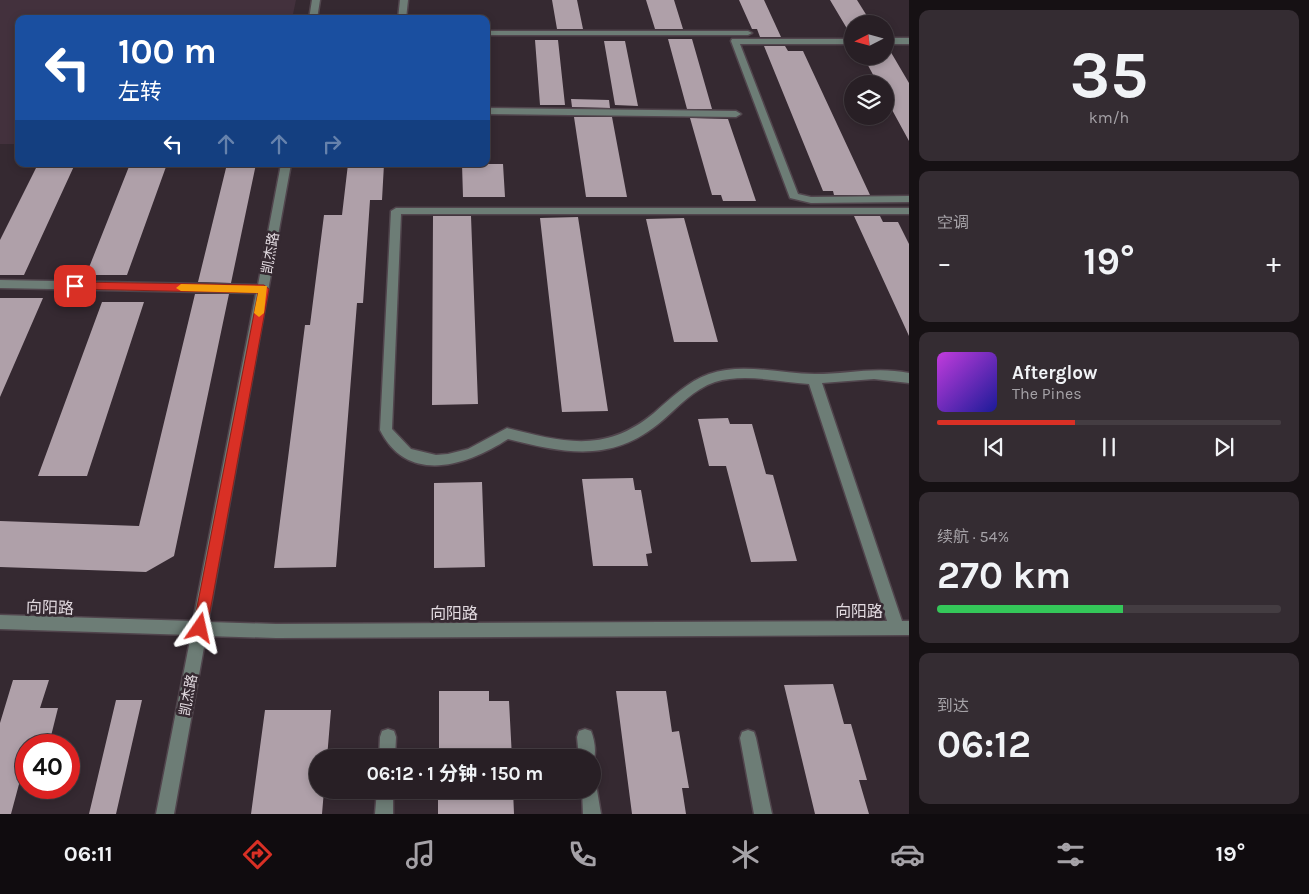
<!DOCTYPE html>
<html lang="zh">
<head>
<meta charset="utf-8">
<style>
	body { margin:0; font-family:Karla,"Noto Sans SC",sans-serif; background:#342c32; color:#f1f3f6; height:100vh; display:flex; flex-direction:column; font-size:19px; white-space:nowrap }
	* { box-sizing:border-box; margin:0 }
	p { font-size:16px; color:#a5a2a7 }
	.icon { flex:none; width:28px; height:28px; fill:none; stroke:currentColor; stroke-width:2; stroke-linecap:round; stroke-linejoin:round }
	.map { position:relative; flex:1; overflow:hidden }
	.panel { display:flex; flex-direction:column; gap:10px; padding:10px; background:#161114; width:400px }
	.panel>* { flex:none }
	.top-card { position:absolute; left:15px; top:15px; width:475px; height:152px; border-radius:10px; box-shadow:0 2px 8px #0003,0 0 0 1px #443d42; background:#1a4fa0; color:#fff; overflow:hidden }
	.needle { width:32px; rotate:264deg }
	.buttons { position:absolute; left:844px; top:15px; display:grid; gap:10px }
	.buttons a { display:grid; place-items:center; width:50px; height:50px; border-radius:50%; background:#281f25; box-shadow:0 2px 8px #0003,0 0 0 1px #443d42; font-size:25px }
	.speed { position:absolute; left:15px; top:734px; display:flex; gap:10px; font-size:25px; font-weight:700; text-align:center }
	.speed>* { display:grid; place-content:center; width:65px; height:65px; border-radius:50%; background:#281f25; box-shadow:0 2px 8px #0003,0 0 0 1px #443d42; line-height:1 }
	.speed .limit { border:8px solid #d22; background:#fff; color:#111 }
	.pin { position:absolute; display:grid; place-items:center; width:42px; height:42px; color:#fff; margin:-21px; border-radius:10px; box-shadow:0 2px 8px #0006 }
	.me { position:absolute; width:55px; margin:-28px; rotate:11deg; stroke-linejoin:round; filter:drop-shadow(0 0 4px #0008) }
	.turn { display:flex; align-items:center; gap:18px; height:105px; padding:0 20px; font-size:22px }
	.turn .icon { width:65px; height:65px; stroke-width:2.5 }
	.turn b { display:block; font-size:35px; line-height:42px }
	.lanes { display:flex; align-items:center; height:48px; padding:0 20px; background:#0003; justify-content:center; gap:25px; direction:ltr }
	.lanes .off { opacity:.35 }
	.big { font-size:38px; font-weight:700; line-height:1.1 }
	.panel .card { flex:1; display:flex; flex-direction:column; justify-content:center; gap:8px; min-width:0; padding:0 18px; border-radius:10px; background:#342c32 }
	.panel .dial { align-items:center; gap:0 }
	.dial b { font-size:65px; line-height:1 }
	.song { display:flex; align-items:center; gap:15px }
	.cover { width:60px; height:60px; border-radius:8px; background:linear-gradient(135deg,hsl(290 70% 55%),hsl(240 70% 35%)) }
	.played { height:5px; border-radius:2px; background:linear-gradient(90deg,#d93025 40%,#443d42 40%) }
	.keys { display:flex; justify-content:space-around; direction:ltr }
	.heat { display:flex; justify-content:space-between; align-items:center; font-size:28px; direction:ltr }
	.charge { height:8px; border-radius:4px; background:linear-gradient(90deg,#34c759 54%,#443d42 0) }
	.trip { position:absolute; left:309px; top:749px; width:292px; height:50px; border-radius:25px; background:#281f25; box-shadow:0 2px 8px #0003,0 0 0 1px #443d42; font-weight:700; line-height:50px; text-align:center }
	.tab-bar { display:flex; height:80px; justify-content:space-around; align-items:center; background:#100c0f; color:#a5a2a7 }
	.tab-bar .icon { width:35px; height:35px }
	.tab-bar .on { color:#d93025 }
	.tab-bar b { font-size:22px; color:#f1f3f6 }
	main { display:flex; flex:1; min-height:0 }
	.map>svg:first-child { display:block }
</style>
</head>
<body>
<main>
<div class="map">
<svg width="909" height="814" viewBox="0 0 909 814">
	<rect width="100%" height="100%" fill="#352931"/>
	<path fill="#43313d" d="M 0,0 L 296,0 L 292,19 L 19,19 L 19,144 L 0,144 Z"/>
	<path fill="#afa0a9" d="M 552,0 L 577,0 L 583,29 L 557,29 Z
		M 646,0 L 674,0 L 683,29 L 655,29 Z
		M 739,0 L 764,0 L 781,37 L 760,37 L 757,29 L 752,29 Z
		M 830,0 L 857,0 L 872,24 L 852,24 L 852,37 Z
		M 668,39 L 692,39 L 712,109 L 687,109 Z
		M 535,40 L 558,40 L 565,105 L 540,105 Z
		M 604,41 L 625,41 L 638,106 L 615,105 Z
		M 764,46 L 785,46 L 788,51 L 803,51 L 870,195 L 834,195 L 833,191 L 823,191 Z
		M 885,46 L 889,49 L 909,83 L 909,141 L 885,97 L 885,84 L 878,84 L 863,56 L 885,56 Z
		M 571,99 L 609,100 L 610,108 L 572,107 Z
		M 574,117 L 612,117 L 627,197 L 586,197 Z
		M 690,118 L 728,119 L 756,201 L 723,201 L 721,195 L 712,195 Z
		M 38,164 L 75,164 L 24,275 L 0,275 L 0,240 Z
		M 130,164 L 167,164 L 127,275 L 86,275 Z
		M 227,164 L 256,164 L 231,283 L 198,282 Z
		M 348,164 L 384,164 L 382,200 L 370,200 L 363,303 L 357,303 L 336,567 L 274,568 L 305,325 L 310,325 L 324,215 L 342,215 Z
		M 462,164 L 503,164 L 505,197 L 463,197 Z
		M 433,216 L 471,216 L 478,404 L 432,405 Z
		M 854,216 L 880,216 L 883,222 L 898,222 L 909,244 L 909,336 Z
		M 578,217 L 608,411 L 562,412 L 540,218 Z
		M 684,218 L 718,342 L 674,342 L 646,219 Z
		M 195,294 L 229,294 L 174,556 L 146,572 L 0,567 L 0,521 L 139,526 Z
		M 0,298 L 43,298 L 0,397 Z
		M 102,302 L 144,302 L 87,476 L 38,476 Z
		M 728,418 L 730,424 L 752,424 L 766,474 L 773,475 L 797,561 L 751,562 L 726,466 L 709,466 L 698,419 Z
		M 633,478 L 635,490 L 641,490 L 652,553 L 646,554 L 648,566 L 593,566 L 582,479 Z
		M 482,482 L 485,567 L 434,568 L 434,483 Z
		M 13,680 L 49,680 L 40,708 L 58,708 L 50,740 L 32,740 L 30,745 L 26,745 L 26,758 L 11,814 L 0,814 L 0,723 Z
		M 833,684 L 844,724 L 851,724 L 867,780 L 859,780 L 869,814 L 815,814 L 784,685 Z
		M 439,691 L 489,691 L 489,701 L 509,701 L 512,758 L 439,758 Z
		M 616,691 L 666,691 L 672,732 L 679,731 L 689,788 L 682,788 L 686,814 L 632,814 Z
		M 116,700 L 142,700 L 116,814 L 89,814 Z
		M 265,710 L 331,710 L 327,758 L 318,758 L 318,790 L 324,790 L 322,814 L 251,814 Z
		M 438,790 L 513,790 L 514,814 L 438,814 Z"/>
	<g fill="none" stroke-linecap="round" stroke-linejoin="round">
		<defs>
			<path id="minor" d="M 312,0 L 320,0 L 317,19 L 309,19 Z
				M 400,0 L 408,0 L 406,19 L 398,19 Z
				M 486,31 L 748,31 L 752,33 L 748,35 L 486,35 Z
				M 885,38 L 909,38 L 909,44 L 885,44 Z
				M 732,39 L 852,39 L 852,44 L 740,44 L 798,194 L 811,197 L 909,196 L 909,202 L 811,203 L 790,198 L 731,41 Z
				M 486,108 L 736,111 L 741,114 L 736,117 L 486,114 Z
				M 281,164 L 291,164 L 208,622 L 276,624 L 887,621 L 809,384 C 779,382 745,373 715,382 C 694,389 679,406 663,420 C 614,463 567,454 508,439 C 468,465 408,486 380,430 L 391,211 L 396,208 L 909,208 L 909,214 L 401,214 L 392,429 L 411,449 L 436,455 L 448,454 L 468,449 L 507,428 C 563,442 605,454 654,413 C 671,398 687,382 709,374 C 743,362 780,374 815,374 C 847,374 877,366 909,373 L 909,383 L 874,379 L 822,383 L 902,621 L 909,621 L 909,635 L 276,638 L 206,636 L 174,814 L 156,814 L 191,635 L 0,629 L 0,615 L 193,621 L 256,293 L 0,288 L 0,280 L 258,285 Z
				M 388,729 L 394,731 L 396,737 L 395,758 L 379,758 L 380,737 L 382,731 Z
				M 585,729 L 591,731 C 595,741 597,755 592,764 L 592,758 L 579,758 L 577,737 L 579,731 Z
				M 748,730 L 754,732 L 756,738 L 772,814 L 754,814 L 740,738 L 742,732 Z
				M 592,783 L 596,784 L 601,814 L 583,814 L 582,790 L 592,790 Z
				M 377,790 L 393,790 L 393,814 L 375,814 Z"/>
		</defs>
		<use href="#minor" stroke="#51454d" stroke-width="3"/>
		<use href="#minor" fill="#6d7d76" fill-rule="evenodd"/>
	</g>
	<path fill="#d93025" stroke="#8d1f18" d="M 75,282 L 264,285 L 269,289 L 207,628 L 205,633 L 200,635 L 195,633 L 193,628 L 258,293 L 75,289 L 70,286 Z"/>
	<path fill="#f59e0b" d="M 181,284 L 267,286 L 264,313 L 259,317 L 254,313 L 258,293 L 181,291 L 176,288 Z"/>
	<g text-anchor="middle" stroke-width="5" stroke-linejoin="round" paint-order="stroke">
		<g font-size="14" fill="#e1d9df" stroke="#352931">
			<text transform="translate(270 253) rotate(-80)" y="5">凯杰路</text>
			<text transform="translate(188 695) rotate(-79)" y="5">凯杰路</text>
		</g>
		<g font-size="16" fill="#e1d9df" stroke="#352931">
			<text transform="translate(50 607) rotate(2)" y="6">向阳路</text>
			<text x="859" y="617">向阳路</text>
			<text x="454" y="619">向阳路</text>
		</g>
	</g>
</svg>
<div class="buttons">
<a><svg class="needle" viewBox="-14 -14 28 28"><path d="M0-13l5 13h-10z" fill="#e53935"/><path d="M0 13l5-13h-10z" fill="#a5a2a7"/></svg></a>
<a><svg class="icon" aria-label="layers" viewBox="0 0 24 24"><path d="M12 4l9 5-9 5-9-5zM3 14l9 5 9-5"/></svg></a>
</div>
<div class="speed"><div class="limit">40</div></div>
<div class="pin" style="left:75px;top:286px;background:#d93025"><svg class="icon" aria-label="arrive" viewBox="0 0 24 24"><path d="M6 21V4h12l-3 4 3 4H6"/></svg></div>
<svg class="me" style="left:200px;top:628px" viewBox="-20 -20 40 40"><path d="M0-17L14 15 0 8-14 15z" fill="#d93025" stroke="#fff" stroke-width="4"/></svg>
<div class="trip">06:12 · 1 分钟 · 150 m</div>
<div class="top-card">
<div class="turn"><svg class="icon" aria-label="left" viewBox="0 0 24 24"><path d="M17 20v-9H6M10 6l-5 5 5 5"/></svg><div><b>100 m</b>左转</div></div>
<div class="lanes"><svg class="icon" aria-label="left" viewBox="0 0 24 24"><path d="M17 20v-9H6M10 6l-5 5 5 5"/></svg><svg class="icon off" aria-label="ahead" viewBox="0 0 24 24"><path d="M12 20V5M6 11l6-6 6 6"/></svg><svg class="icon off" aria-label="ahead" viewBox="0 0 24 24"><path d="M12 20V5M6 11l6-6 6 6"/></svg><svg class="icon off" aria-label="right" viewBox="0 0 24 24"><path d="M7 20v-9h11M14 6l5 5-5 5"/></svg></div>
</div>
</div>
<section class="panel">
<div class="card dial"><b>35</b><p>km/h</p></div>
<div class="card"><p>空调</p>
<div class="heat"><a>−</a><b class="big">19°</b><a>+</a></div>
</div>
<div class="card">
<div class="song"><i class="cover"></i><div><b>Afterglow</b><p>The Pines</p></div></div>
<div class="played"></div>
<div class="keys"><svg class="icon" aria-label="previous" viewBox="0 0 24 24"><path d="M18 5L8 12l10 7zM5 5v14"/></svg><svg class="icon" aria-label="pause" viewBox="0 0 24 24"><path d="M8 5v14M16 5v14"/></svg><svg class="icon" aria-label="next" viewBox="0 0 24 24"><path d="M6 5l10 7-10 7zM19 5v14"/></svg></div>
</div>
<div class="card"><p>续航 · 54%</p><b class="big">270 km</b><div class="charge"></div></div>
<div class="card"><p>到达</p><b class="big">06:12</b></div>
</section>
</main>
<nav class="tab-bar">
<b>06:11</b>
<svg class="icon on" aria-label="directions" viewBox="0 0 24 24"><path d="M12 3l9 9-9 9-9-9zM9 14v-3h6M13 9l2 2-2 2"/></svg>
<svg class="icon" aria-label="music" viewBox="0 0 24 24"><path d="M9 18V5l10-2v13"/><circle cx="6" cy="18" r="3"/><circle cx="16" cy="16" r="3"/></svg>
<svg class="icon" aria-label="phone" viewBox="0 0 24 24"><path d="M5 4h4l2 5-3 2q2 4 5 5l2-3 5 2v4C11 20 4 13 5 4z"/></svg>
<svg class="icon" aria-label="climate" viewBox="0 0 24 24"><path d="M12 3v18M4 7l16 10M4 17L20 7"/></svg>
<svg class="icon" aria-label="car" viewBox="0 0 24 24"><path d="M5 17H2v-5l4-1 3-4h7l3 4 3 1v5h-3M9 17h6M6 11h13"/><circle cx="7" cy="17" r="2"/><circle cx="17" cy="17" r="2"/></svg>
<svg class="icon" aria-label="filters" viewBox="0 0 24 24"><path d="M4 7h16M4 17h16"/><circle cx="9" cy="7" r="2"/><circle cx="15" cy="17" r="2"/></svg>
<b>19°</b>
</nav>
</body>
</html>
